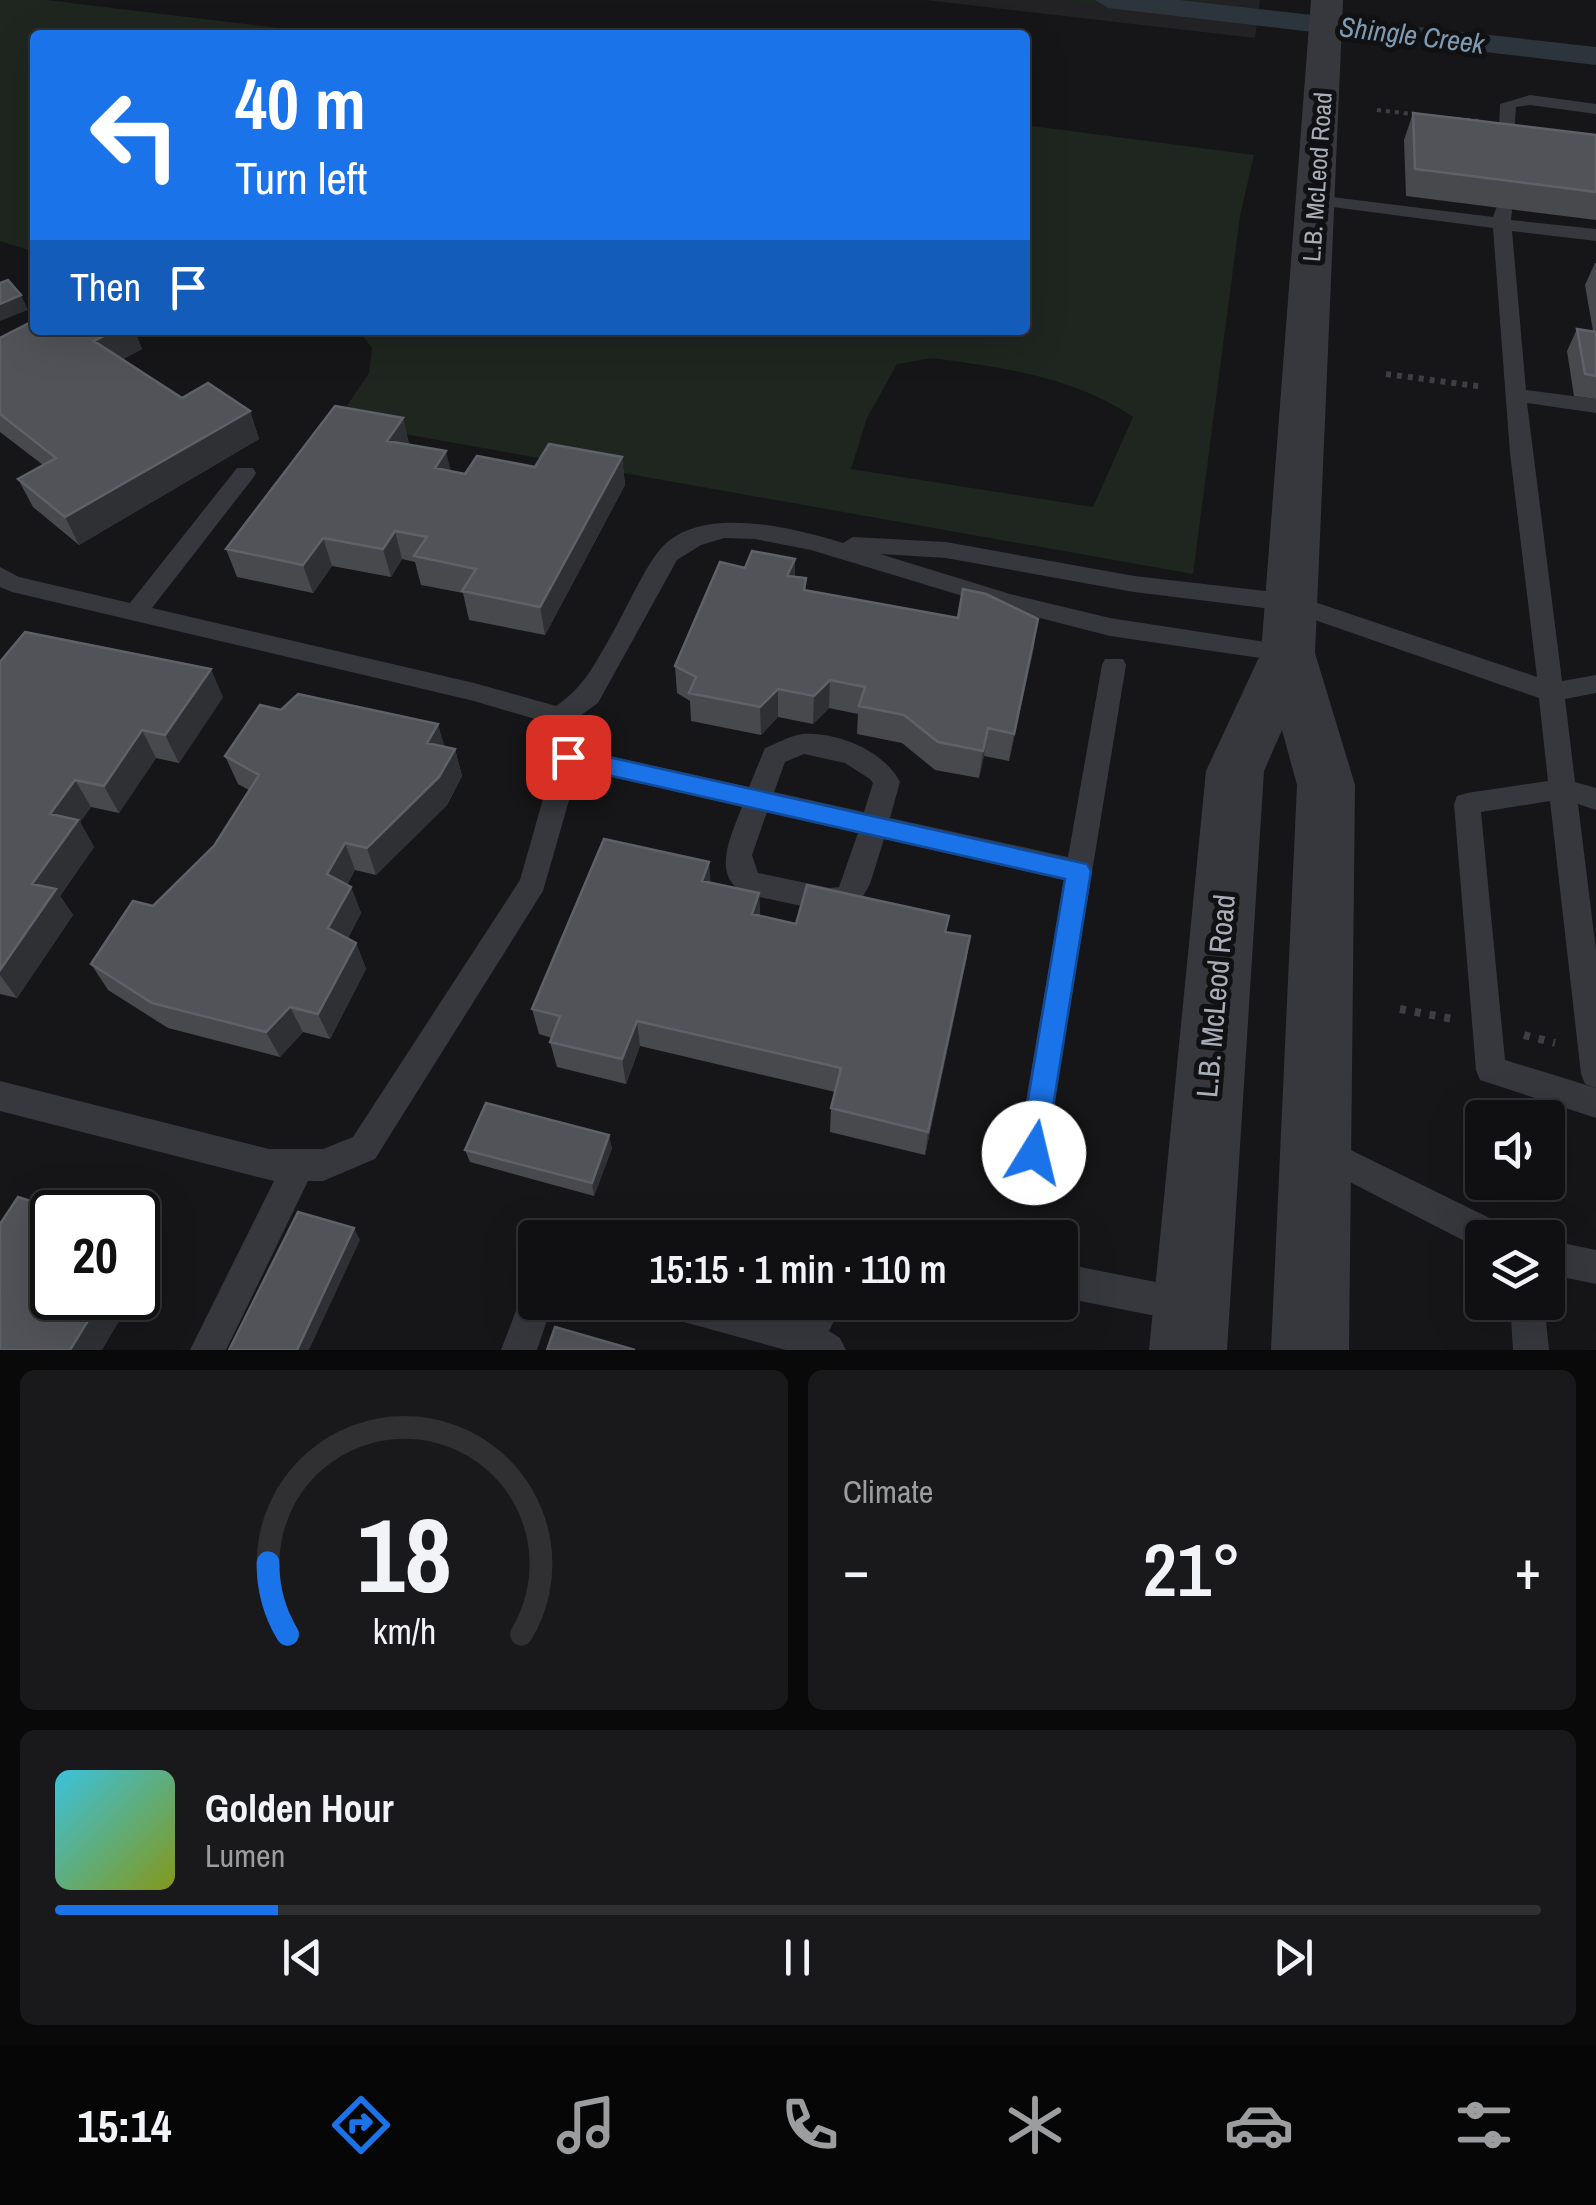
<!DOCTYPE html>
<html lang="en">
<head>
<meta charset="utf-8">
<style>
	body { margin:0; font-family:"Archivo Narrow",sans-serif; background:#19191b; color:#f1f3f6; height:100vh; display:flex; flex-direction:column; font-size:38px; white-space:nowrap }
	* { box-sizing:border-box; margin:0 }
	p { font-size:32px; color:#9c9d9f }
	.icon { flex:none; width:55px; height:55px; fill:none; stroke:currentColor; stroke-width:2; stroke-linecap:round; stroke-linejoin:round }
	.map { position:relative; height:1350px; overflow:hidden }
	.sheet { display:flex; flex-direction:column; gap:20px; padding:20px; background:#09090a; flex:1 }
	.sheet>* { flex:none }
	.banner { position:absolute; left:30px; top:30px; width:1000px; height:305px; border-radius:10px; box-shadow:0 10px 40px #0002,0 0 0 2px #303032; background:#1a73e8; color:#fff; overflow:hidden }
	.controls { position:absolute; left:1465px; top:1100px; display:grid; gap:20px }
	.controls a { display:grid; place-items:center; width:100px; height:100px; border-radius:10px; background:#101012; box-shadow:0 10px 40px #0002,0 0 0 2px #303032; font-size:50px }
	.speed { position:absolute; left:30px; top:1190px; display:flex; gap:20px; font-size:50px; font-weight:700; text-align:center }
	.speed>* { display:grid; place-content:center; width:130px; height:130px; border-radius:50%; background:#101012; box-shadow:0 10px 40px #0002,0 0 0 2px #303032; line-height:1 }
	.speed .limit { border:5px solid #111; border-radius:15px; background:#fff; color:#111 }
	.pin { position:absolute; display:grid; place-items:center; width:85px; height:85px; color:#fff; margin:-42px; border-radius:20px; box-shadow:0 5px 15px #0006 }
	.me { position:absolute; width:110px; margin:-55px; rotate:9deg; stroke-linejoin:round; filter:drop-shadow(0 0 8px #0008) }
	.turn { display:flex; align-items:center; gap:35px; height:210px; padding:0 40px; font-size:45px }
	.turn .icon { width:130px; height:130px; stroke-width:2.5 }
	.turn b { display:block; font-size:70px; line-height:85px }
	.then { display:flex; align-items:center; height:95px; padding:0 40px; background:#0003; gap:20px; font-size:38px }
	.big { font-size:75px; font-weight:600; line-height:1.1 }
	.sheet .widget { flex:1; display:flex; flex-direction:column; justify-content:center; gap:15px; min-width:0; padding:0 35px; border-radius:15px; background:#19191b }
	.sheet .dial { align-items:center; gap:0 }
	.dial svg { height:260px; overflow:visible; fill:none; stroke:#303032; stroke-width:7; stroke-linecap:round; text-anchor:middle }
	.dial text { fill:#f1f3f6; stroke:none }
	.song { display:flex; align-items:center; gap:30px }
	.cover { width:120px; height:120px; border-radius:15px; background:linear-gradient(135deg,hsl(190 70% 55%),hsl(70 70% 35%)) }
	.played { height:10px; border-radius:5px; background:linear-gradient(90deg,#1a73e8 15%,#303032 15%) }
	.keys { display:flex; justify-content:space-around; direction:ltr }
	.heat { display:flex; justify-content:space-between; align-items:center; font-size:55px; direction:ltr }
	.sheet .tiles { flex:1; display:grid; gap:20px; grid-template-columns:1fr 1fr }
	.widget:last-child { grid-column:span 2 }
	.trip { position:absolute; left:518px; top:1220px; width:560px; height:100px; border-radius:10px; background:#101012; box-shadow:0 10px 40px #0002,0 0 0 2px #303032; font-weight:600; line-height:100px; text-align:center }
	.tab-bar { display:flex; height:160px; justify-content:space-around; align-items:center; background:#060607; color:#9c9d9f }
	.tab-bar .icon { width:70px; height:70px }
	.tab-bar .selected { color:#1a73e8 }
	.tab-bar b { font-size:45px; color:#f1f3f6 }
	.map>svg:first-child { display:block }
</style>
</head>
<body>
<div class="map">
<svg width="1596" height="1350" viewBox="0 0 1596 1350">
	<rect width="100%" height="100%" fill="#161618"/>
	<path fill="#222225" d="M 926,0 L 1260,0 L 1255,38 Z"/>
	<path fill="#1e261f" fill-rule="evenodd" d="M 0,0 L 46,0 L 338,35 L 35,35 L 35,252 L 0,241 Z
		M 1055,0 L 1206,0 L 1211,17 Z
		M 1025,125 L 1254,155 L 1240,216 L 1193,574 L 336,422 L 369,373 L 372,348 L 358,330 L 1025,330 ZM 933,358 C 1003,368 1073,376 1133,417 L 1093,507 L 851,469 L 867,418 L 897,364 Z"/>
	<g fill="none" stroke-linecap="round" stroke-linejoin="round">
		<path fill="#2c353c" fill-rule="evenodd" d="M 1095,0 L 1179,0 L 1596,47 L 1596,65 L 1108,8 Z"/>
		<path stroke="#3d3f44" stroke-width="4" stroke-dasharray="4 5" stroke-linecap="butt" d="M 1377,110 L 1420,115
			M 1448,118 L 1480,121"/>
		<path stroke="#3d3f44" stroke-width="6" stroke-dasharray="5 6" stroke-linecap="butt" d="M 1386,374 L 1484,387"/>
		<path stroke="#3d3f44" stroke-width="8" stroke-dasharray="6 9" stroke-linecap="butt" d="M 1400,1009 L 1453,1019
			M 1524,1035 L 1555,1043"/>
		<path fill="#37383d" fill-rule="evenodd" d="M 1530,95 L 1596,104 L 1596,114 L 1530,105 L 1516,107 L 1513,151 L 1498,155 L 1500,104 Z
			M 1316,195 L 1493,217 L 1497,206 L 1503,205 L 1512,210 L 1511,220 L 1596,229 L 1596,241 L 1512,231 L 1526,390 L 1596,399 L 1596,413 L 1527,403 L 1562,681 L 1596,675 L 1596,693 L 1565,699 L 1575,782 L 1596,788 L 1596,810 L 1578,804 L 1596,950 L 1596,1088 L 1585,1084 L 1581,1074 L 1550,801 L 1481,812 L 1505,1060 L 1596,1088 L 1596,1118 L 1480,1080 L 1476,1070 L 1454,804 L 1457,796 L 1467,793 L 1548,781 L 1539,698 L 1289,611 L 1134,592 L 946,558 L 880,554 L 1010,594 L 1110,618 L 1297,647 L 1300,653 L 1297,659 L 1288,662 L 1110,636 L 1009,610 L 811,550 L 755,539 L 724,538 L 701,545 L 677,560 L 598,703 L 573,721 L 579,749 L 749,787 L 765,748 C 776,744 791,735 803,734 C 838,732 884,751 900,782 L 890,818 L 1068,857 L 1102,665 L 1105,659 L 1123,659 L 1126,665 L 1044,1164 L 1033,1168 L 1022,1164 L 1017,1153 L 1064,880 L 884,839 L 870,884 L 858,905 L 830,912 L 750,895 C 708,880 731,836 742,807 L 578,769 L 543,891 L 375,1159 L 323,1181 L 308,1181 L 226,1350 L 190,1350 L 274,1181 L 0,1111 L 0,1081 L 269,1149 L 323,1149 L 353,1137 L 520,880 L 555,757 L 548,723 L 474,701 L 12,592 L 0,587 L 0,567 L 19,577 L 130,603 L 237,468 L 253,468 L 256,473 L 253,478 L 152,608 L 474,683 L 556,706 C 585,686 594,665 612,634 C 627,608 640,576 658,552 C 696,502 793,528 843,543 L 853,537 L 946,542 L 1134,576 L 1291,594 L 1537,677 L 1510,453 L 1493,228 L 1310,204 L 1310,196 ZM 804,754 L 845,763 L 870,779 L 873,783 L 864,812 L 774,792 L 785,762 ZM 767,812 L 858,833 L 839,887 L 830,888 L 758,873 L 752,855 Z
			M 1320,1135 L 1506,1226 L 1510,1238 L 1482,1238 L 1482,1250 L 1309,1161 L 1304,1150 L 1309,1139 Z
			M 1548,1240 L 1596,1250 L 1596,1284 L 1548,1274 Z
			M 1060,1263 L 1186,1288 L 1198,1293 L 1203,1305 L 1198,1317 L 1186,1322 L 1060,1297 Z
			M 535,1285 L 535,1302 L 553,1302 L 537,1350 L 501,1350 L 524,1290 Z
			M 656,1302 L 739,1302 L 798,1318 L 807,1302 L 843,1302 L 829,1331 L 840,1338 L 846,1350 L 786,1350 L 673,1319 L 661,1314 Z
			M 1510,1302 L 1544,1302 L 1549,1350 L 1513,1350 Z"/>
		<path fill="#37383d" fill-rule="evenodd" d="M 1311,0 L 1343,0 L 1315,653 L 1355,785 L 1349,1350 L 1271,1350 L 1297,785 L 1282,730 L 1264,771 L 1227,1350 L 1149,1350 L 1206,771 L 1261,653 Z"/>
	</g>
	<path fill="#47494d" d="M 1413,113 L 1596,135 L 1596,220 L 1406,196 L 1404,140 Z
		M 1595,263 L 1596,263 L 1596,399 L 1574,396 L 1567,351 L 1577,329 L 1593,331 L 1585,285 Z
		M 35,330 L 134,330 L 142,349 L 123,359 L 182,398 L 250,411 L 259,439 L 79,545 L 33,507 L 18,479 L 43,465 L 0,432 L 0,338 Z
		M 403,418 L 409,445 L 451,471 L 465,474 L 622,457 L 625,485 L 545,635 L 469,620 L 463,593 L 421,585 L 415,562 L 402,559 L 391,577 L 332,566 L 313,593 L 237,577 L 226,549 Z
		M 745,568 L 795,577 L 806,590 L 1034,647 L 1009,761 L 984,756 L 979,778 L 935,770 L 902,743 L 857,734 L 858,714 L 829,708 L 813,724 L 778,717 L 761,735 L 691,721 L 690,701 L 677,693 L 675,666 Z
		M 0,662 L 223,697 L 179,763 L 156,758 L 119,813 L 91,807 L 80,822 L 94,847 L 60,896 L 73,915 L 17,998 L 0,994 Z
		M 444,747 L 455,749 L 462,776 L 447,805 L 376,875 L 355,870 L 347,885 L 351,887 L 361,913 L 348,938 L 356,943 L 366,969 L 330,1039 L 303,1032 L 280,1057 L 168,1028 L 108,990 L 91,964 L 214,846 L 249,790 L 238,784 L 225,756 Z
		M 710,882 L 759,893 L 760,916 L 796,924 L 947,932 L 970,936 L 966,962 L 925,1155 L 830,1132 L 831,1108 L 835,1092 L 640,1046 L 626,1084 L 557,1067 L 550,1042 L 552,1038 L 539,1034 L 532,1009 Z
		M 612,1148 L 594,1196 L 470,1162 L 465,1150 Z"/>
	<path fill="#2f3033" d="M 21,295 L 28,310 L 0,321 L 0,304 Z
		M 115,330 L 134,330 L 142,349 L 106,368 L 94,341 Z
		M 250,411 L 259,439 L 79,545 L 65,517 Z
		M 403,418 L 410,447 L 387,441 Z
		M 446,451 L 453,480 L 435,468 Z
		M 622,457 L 625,485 L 545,635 L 540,607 Z
		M 395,531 L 402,559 L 391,577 L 383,549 Z
		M 323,538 L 332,566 L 313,593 L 303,565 Z
		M 795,559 L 795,587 L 787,576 Z
		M 1038,619 L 1034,647 L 1009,761 L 1014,734 Z
		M 211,669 L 223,697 L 179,763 L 165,735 Z
		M 830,680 L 829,708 L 813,724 L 814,696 Z
		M 778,689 L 778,717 L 761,735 L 760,707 Z
		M 438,724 L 446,751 L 427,743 Z
		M 988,728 L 984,756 L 979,778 L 983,751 Z
		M 142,730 L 156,758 L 119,813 L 104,786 Z
		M 455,749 L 462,776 L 447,805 L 376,875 L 367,848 Z
		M 75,780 L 91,807 L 80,822 L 94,847 L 60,896 L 73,915 L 17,998 L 0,975 L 0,970 L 32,884 L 50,814 Z
		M 345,843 L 355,870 L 338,900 L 327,874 Z
		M 709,862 L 711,888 L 702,881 Z
		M 351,887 L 361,913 L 339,954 L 328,928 Z
		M 759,893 L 760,919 L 752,914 Z
		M 970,936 L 966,962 L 925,1155 L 928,1132 Z
		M 356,943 L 366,969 L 330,1039 L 318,1014 Z
		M 290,1007 L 303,1032 L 280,1057 L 266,1032 Z
		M 637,1021 L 640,1046 L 626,1084 L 622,1059 Z
		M 609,1135 L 612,1148 L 594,1196 L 592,1183 Z
		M 354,1228 L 360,1240 L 309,1350 L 297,1350 Z
		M 138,1236 L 156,1258 L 138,1290 Z
		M 102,1298 L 133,1298 L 102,1350 L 70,1350 Z"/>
	<path fill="#525359" stroke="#5f6168" stroke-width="2.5" d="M 1413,113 L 1596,135 L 1596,192 L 1415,169 Z
		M 8,280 L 21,295 L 0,304 L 0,283 Z
		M 35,320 L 35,330 L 115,330 L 94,341 L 182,398 L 208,383 L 250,411 L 65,517 L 18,479 L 56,458 L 0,414 L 0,338 Z
		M 1577,329 L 1596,332 L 1596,376 L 1585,374 Z
		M 335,406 L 403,418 L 387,441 L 446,451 L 435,468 L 465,474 L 477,456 L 535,467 L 549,444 L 622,457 L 540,607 L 462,591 L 476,569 L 414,556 L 427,537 L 395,531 L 383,549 L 323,538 L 303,565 L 226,549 Z
		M 752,551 L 795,559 L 787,576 L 806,578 L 804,590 L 958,618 L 963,589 L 986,594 L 1038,619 L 1014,734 L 988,728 L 983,751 L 938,742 L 904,715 L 859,706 L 865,687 L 830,680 L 814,696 L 778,689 L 760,707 L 689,693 L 696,677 L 675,666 L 720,562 L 745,568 Z
		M 25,632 L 211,669 L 165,735 L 142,730 L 104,786 L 75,780 L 50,814 L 78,820 L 32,884 L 56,889 L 0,970 L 0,662 Z
		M 298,694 L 438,724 L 427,743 L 455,749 L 439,777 L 367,848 L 345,843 L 327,874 L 351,887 L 328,928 L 356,943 L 318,1014 L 290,1007 L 266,1032 L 152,1003 L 91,964 L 133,901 L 153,906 L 214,846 L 259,775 L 225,756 L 260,705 L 281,710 Z
		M 604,839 L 709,862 L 702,881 L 759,893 L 752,914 L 796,924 L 807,885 L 949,916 L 945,932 L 970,936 L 928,1132 L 831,1108 L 841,1068 L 637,1021 L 622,1059 L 550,1042 L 560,1016 L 532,1009 Z
		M 486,1103 L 609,1135 L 592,1183 L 465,1150 Z
		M 18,1197 L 65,1212 L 52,1212 L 52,1298 L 102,1298 L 70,1350 L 0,1350 L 0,1224 Z
		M 298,1212 L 354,1228 L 297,1350 L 229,1350 Z
		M 555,1327 L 635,1350 L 547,1350 Z"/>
	<path fill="#1a73e8" stroke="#114b97" stroke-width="2.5" d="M 568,748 L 1087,864 L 1091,871 L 1044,1163 L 1034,1167 L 1023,1163 L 1019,1153 L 1065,879 L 568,766 L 560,764 L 557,757 L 560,750 Z"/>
	<g text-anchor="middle" stroke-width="10" stroke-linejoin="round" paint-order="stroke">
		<g font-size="25" fill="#a8adb8" stroke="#111113">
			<text transform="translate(1317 177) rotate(-86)" y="9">L.B. McLeod Road</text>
		</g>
		<g font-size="28" font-style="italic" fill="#7f9bb3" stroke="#111113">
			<text transform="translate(1412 35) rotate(7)" y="10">Shingle Creek</text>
		</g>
		<g font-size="30" fill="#a8adb8" stroke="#111113">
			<text transform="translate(1216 996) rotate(-85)" y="10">L.B. McLeod Road</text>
		</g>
	</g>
</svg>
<div class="controls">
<a><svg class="icon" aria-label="sound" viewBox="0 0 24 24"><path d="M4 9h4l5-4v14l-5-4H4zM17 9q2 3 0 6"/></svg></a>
<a><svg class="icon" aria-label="layers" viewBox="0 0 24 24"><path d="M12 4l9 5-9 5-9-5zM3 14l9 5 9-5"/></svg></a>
</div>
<div class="speed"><div class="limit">20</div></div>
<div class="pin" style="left:568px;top:757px;background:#d93025"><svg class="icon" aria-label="arrive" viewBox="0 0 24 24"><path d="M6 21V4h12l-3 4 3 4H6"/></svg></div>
<svg class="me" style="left:1034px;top:1153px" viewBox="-20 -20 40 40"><circle r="19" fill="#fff"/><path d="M0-13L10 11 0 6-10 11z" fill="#1a73e8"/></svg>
<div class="trip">15:15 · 1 min · 110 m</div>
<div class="banner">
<div class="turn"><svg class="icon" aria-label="left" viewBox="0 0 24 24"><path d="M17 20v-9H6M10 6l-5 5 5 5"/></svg><div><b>40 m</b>Turn left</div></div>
<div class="then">Then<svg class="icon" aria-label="arrive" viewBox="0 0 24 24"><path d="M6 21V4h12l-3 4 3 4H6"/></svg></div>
</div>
</div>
<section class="sheet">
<div class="tiles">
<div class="widget dial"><svg viewBox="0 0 100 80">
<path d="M14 69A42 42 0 1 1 86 69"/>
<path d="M14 69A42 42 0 0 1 8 47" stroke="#1a73e8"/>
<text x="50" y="56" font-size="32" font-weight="700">18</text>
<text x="50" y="72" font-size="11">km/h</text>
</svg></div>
<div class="widget"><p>Climate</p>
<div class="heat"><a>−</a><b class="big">21°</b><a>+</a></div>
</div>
<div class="widget">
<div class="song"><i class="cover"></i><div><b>Golden Hour</b><p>Lumen</p></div></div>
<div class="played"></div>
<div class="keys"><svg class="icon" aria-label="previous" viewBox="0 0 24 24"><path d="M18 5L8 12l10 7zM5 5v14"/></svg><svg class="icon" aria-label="pause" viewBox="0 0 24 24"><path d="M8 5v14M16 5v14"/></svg><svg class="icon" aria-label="next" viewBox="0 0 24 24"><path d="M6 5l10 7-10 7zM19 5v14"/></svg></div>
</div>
</div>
</section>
<nav class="tab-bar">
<b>15:14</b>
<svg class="icon selected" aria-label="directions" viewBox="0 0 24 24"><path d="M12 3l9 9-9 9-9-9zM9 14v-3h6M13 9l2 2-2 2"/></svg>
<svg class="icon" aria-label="music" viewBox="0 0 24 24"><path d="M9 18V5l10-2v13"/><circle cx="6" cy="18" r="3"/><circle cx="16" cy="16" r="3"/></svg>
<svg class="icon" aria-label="phone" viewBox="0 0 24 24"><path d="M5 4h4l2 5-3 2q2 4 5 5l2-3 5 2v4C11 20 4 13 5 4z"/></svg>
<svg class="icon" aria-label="climate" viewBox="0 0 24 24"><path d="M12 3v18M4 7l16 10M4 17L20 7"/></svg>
<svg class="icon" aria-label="car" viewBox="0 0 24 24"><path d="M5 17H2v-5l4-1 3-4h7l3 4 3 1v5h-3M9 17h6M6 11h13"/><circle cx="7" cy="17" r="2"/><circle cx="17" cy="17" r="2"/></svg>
<svg class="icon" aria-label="filters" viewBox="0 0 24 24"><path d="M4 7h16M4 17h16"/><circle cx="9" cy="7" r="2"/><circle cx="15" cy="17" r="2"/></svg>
</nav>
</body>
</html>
